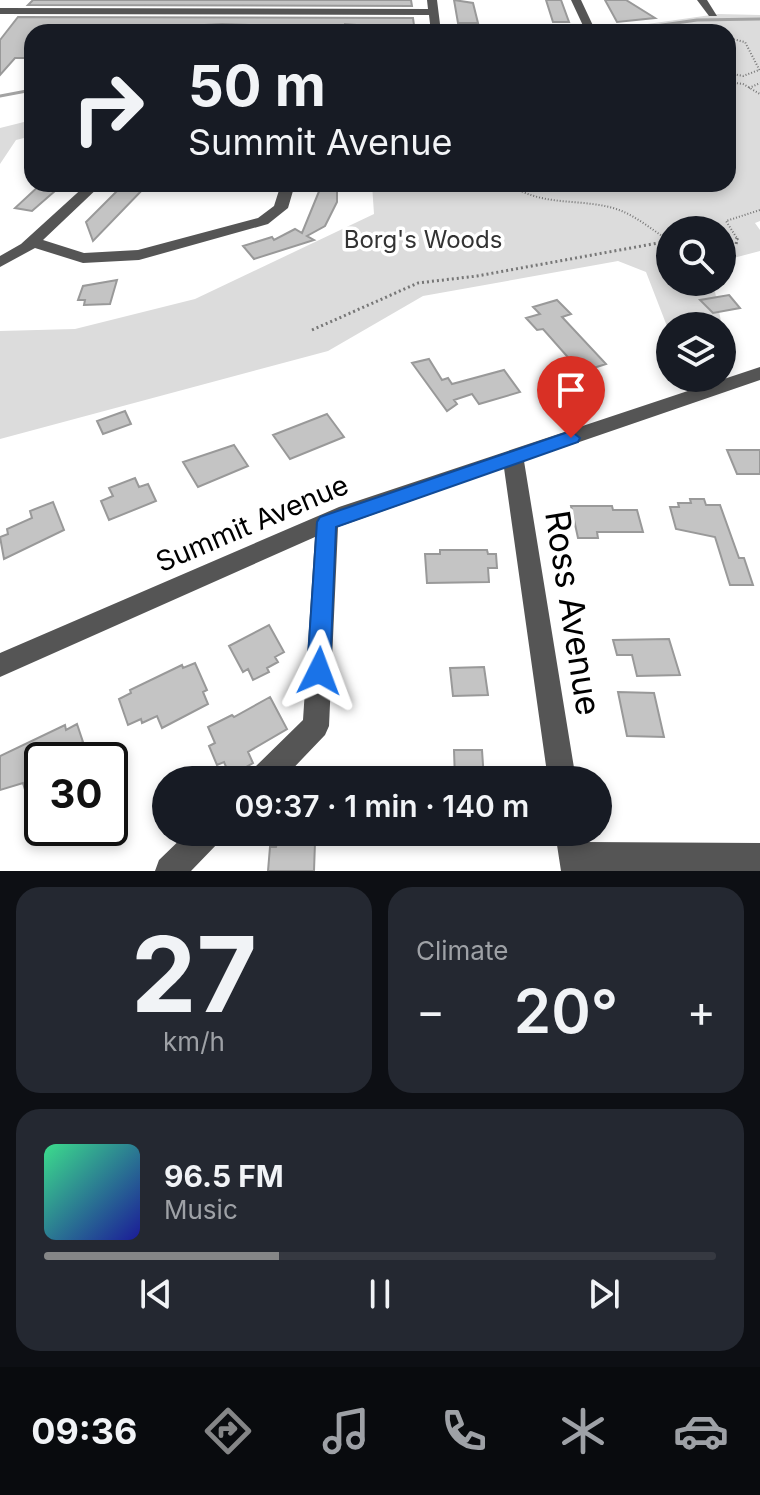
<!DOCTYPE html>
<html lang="en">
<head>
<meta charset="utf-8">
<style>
	body { margin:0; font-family:Inter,sans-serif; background:#242831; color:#f1f3f6; height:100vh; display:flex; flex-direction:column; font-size:30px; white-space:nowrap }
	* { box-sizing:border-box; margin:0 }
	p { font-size:26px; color:#9ea1a6 }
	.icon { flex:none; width:44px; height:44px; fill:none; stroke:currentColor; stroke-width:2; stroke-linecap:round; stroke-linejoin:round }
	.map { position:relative; height:871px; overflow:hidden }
	.side { display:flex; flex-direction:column; gap:16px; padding:16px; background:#0d0f14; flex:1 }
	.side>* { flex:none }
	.banner { position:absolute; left:24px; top:24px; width:712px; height:168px; border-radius:24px; box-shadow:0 4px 12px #0003; background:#171b24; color:#f1f3f6; overflow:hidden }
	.controls { position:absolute; left:656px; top:216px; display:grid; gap:16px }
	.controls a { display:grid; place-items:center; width:80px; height:80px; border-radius:50%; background:#171b24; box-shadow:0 4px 12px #0003; font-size:40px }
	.speed { position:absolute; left:24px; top:742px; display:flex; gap:16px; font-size:40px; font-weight:700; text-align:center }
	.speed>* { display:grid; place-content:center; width:104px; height:104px; border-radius:50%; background:#171b24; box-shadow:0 4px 12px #0003; line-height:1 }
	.speed .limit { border:4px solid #111; border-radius:12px; background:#fff; color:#111 }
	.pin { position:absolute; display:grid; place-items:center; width:68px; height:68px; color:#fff; margin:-82px -34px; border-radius:50% 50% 50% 0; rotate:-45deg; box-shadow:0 0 8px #0007 }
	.pin .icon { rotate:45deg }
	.me { position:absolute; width:88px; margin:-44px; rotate:3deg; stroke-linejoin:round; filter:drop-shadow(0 0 6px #0008) }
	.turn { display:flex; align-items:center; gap:28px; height:168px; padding:0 32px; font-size:36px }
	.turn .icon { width:104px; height:104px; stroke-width:2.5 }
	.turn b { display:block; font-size:56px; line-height:68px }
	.big { font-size:60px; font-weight:600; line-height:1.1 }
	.side .widget { flex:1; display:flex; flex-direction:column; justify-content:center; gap:12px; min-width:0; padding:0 28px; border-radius:24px; background:#242831 }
	.side .dial { align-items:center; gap:0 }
	.dial b { font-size:104px; line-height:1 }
	.song { display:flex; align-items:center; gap:24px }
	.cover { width:96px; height:96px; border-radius:12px; background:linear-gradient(135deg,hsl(150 70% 55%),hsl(240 70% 35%)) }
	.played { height:8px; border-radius:4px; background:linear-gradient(90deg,#858687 35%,#363941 35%) }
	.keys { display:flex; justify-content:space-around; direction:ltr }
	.heat { display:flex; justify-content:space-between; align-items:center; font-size:44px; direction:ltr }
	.side .tiles { flex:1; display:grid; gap:16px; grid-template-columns:1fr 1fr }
	.widget:last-child { grid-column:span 2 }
	.trip { position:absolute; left:152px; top:766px; width:460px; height:80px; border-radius:40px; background:#171b24; box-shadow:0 4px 12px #0003; font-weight:600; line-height:80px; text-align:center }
	.dock { display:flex; height:128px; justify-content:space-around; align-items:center; background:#090b0e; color:#9ea1a6 }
	.dock .icon { width:56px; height:56px }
	.dock .active { color:#858687 }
	.dock b { font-size:36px; color:#f1f3f6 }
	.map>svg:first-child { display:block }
</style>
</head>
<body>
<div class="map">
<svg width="760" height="871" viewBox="0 0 760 871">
	<rect width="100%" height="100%" fill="#fff"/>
	<path fill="#dcdcdc" d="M 718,14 L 760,15 L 760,221 L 755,223 L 760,230 L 760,251 L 722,261 L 722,230 L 670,230 L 670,282 L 713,282 L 722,326 L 670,326 L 670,334 L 646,272 L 618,261 L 423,296 L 328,351 L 0,439 L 0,331 L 75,329 L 195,299 L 374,214 L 372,184 L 728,184 L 728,32 L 591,32 Z
		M 32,120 L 32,136 L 16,140 L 0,164 L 0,128 Z"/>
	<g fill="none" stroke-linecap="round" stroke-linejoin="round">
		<path stroke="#a3a3a3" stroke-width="3" d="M 614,32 L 697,20 L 760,19
			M 0,96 L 32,90"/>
	</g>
	<path fill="#c4c4c4" stroke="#999" stroke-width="2" d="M 33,0 L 411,0 L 412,6 L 28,5 Z
		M 454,0 L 473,3 L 478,23 L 458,23 Z
		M 546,0 L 561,0 L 569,22 L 553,22 Z
		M 605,0 L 626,0 L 655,18 L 617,22 Z
		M 18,17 L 413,18 L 414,25 L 382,27 L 345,24 L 345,27 L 309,27 L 222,24 L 134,29 L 54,27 L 51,32 L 32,32 L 32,58 L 15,58 L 0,75 L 0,40 Z
		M 41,184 L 63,184 L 32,211 L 15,208 Z
		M 124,184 L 148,184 L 93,241 L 86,222 Z
		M 322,184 L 337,184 L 337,202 L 325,226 L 307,236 L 314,240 L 254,259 L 243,246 L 272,237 L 274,240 L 295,229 L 302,233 Z
		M 117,280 L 110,304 L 84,305 L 85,300 L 78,300 L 83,286 Z
		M 729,295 L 740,308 L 713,313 L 700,300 Z
		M 557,300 L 571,314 L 562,317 L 606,364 L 581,372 L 543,329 L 537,330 L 526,318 L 540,314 L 533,307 Z
		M 429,359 L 442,380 L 448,378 L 452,384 L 504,370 L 520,392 L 479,404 L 472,394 L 454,400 L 457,404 L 447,411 L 412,363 Z
		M 125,411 L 131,424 L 103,434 L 97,421 Z
		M 327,414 L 344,437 L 290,459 L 273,435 Z
		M 234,445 L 248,466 L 198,487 L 183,462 Z
		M 727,450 L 760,450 L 760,474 L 737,474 Z
		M 135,478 L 139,487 L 148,484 L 156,501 L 109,520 L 101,501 L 113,496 L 109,488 Z
		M 690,499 L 704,499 L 706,505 L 720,505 L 739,558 L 744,558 L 753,585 L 730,585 L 715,537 L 676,529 L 670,507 L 679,507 L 678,503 L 691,503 Z
		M 53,502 L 64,530 L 4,559 L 0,537 L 8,534 L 7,529 L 32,518 L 30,511 Z
		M 571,506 L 612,506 L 613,510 L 637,510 L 643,532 L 597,532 L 598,538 L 578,538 Z
		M 440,550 L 487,550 L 488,554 L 496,554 L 497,568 L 488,568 L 489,582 L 427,583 L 425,554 L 440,554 Z
		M 269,625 L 284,652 L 275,657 L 278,662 L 267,668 L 269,672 L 253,680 L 248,669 L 243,672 L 229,646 Z
		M 669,639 L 680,675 L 637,676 L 632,655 L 617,655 L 613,640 Z
		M 195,663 L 207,690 L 203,692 L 208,704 L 162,728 L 157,716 L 142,723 L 141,719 L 128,725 L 119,699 L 131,693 L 130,690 L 182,665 L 183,668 Z
		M 484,667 L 488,695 L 453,696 L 450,668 Z
		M 618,692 L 654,693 L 664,737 L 627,736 Z
		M 270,697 L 287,729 L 248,752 L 253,763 L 230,776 L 224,762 L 217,765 L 209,746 L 215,743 L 208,727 L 232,715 L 234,717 Z
		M 77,724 L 83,742 L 68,749 L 72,760 L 42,760 L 42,792 L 28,800 L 23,783 L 0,790 L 0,756 L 65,725 L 66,730 Z
		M 454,750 L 482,750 L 484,780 L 455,780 Z
		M 315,842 L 314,871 L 268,871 L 270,847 L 276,847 L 277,843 Z"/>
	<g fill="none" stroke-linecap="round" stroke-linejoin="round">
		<path stroke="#777" stroke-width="2" stroke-dasharray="1 2" stroke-linecap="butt" d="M 713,27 L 720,32
			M 728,38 L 745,42 L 760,71
			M 728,73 L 743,76 L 759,70
			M 728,82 L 743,84 L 760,94
			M 749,88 L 760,83
			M 509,184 C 542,207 577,198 613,208 C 634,214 651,229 668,240
			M 738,240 L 726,221 L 760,210"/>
		<path stroke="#777" stroke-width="3" stroke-dasharray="2 3" stroke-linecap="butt" d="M 665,238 L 670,241
			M 722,246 L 736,245 L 737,238
			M 312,330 L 418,283 L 477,276 L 669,241"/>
		<path fill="#555" fill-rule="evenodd" d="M 427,0 L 437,0 L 441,32 L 431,32 L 429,15 L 0,14 L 0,8 L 428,9 Z
			M 571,0 L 581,0 L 596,32 L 586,32 Z
			M 697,0 L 707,0 L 717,16 L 709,16 Z
			M 87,184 L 102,184 L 43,240 L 84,253 L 138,250 L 258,218 L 274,206 L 281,184 L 295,184 L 288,208 L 268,224 L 139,260 L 83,263 L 35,248 L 0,267 L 0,256 L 21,244 Z
			M 760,367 L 760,380 L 524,461 L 576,780 L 548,780 L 504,468 L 338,527 L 329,726 L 325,735 L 282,780 L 248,780 L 252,770 L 303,720 L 315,537 L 0,677 L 0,653 L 339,507 Z
			M 188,832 L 224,832 L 219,842 L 191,871 L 155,871 L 159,860 Z
			M 555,832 L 585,832 L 586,842 L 760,843 L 760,871 L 561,871 Z"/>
	</g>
	<path fill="#1a73e8" stroke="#114b97" stroke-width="2" d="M 571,431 L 580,438 L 578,442 L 336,527 L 330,671 L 327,678 L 319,681 L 310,678 L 307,671 L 317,522 L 320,517 Z"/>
	<g text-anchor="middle" stroke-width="7" stroke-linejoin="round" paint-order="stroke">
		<g font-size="24" fill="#333" stroke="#fff">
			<text x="423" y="248">Borg's Woods</text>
		</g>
		<g font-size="28" fill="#000" stroke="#fff">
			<text transform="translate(252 523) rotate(-23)" y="10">Summit Avenue</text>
		</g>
		<g font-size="34" fill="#000" stroke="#fff">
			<text transform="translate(573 613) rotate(81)" y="12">Ross Avenue</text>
		</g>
	</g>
</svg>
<div class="controls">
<a><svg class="icon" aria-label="search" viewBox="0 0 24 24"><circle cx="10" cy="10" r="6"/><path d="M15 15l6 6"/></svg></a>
<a><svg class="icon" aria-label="layers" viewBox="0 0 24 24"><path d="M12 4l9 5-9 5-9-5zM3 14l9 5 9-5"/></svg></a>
</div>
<div class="speed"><div class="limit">30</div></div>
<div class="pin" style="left:571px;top:438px;background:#d93025"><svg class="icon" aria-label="arrive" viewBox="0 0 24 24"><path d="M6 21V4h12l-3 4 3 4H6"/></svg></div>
<svg class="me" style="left:319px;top:671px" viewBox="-20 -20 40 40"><path d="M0-17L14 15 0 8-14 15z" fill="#1a73e8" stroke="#fff" stroke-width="4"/></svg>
<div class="trip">09:37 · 1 min · 140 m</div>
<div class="banner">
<div class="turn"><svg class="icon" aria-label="right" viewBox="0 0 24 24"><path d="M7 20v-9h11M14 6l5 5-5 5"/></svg><div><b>50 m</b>Summit Avenue</div></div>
</div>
</div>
<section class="side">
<div class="tiles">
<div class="widget dial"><b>27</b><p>km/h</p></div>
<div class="widget"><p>Climate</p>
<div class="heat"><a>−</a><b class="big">20°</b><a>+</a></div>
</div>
<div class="widget">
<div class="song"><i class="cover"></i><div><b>96.5 FM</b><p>Music</p></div></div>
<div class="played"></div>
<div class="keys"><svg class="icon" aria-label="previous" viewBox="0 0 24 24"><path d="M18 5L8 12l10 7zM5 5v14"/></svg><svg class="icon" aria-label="pause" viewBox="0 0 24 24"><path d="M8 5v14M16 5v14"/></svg><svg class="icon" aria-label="next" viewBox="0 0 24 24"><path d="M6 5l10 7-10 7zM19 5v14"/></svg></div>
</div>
</div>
</section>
<nav class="dock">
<b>09:36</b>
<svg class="icon active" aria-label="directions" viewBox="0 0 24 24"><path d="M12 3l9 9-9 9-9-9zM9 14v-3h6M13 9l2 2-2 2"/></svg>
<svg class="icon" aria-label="music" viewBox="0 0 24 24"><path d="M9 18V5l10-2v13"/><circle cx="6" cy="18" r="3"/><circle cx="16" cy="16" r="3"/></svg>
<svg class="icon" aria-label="phone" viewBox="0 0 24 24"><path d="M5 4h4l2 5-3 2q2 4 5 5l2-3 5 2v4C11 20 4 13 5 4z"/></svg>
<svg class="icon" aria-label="climate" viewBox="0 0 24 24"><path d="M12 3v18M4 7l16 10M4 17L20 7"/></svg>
<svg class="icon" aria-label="car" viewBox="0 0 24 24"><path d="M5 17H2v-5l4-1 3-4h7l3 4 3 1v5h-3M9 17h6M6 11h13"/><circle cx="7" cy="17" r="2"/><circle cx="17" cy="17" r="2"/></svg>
</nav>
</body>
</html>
